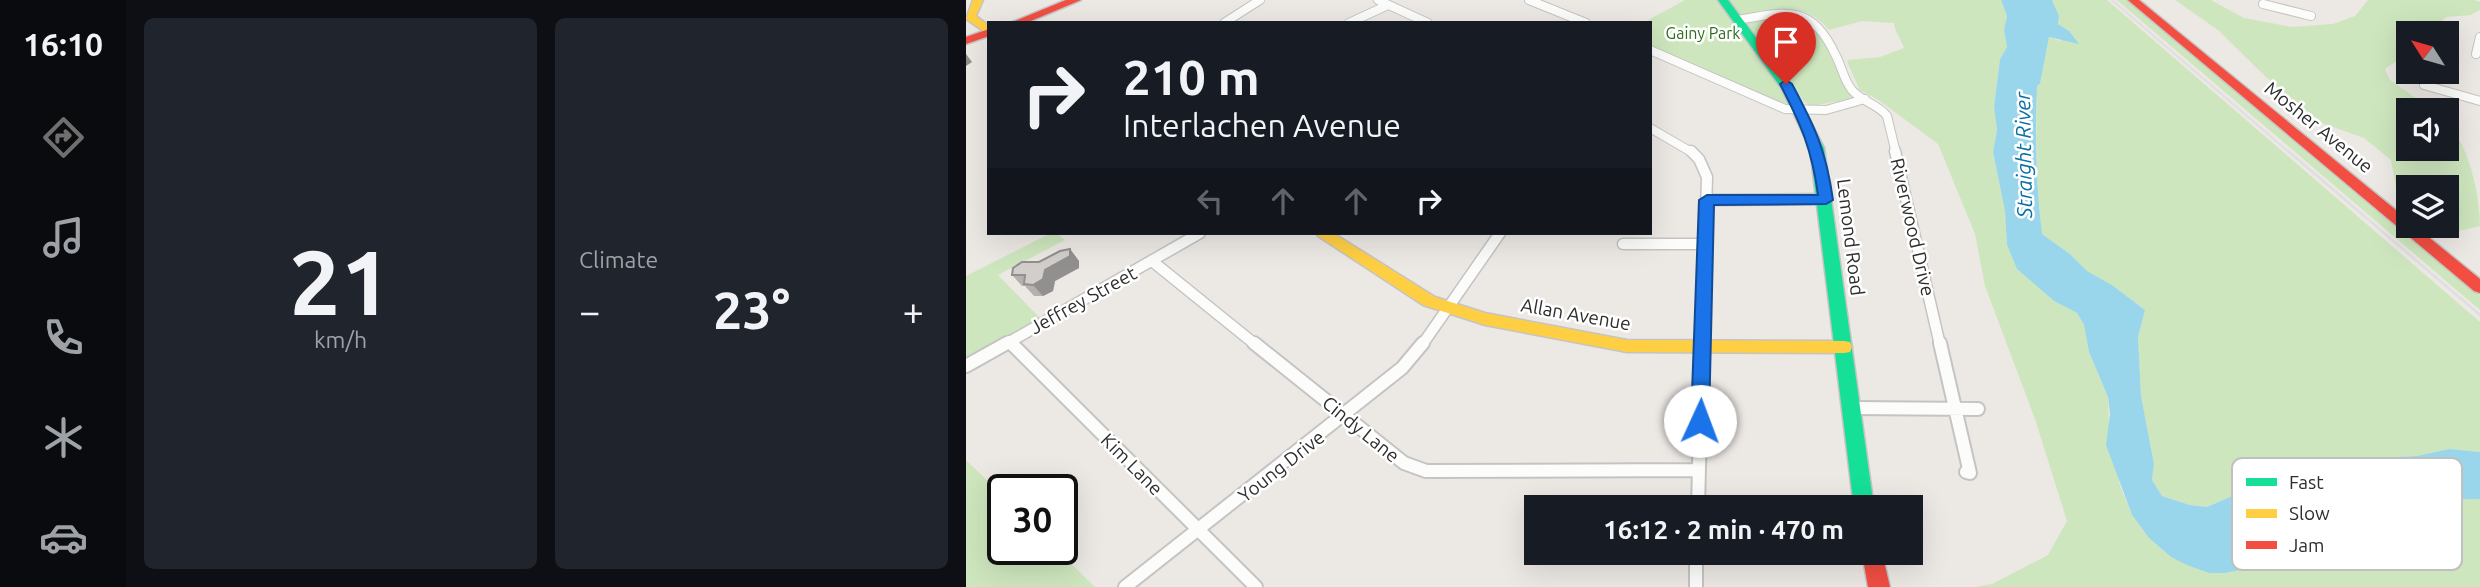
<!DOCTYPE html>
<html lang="en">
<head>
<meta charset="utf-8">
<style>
	body { margin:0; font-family:Ubuntu,sans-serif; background:#20242c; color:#f1f3f6; height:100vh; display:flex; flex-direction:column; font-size:26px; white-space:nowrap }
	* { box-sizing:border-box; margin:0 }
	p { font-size:23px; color:#9ea1a6 }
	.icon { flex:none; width:38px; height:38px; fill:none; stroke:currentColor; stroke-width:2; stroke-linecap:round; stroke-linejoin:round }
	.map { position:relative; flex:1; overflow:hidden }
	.panel { display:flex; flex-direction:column; gap:18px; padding:18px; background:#0d0f14; width:840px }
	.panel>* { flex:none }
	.hud { position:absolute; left:21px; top:21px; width:665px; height:214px; border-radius:0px; box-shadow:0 7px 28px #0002; background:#171b24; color:#f1f3f6; overflow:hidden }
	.needle { width:46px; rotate:307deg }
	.controls { position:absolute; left:1430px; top:21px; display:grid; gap:14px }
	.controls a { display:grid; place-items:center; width:63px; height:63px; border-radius:0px; background:#171b24; box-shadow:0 7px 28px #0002; font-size:35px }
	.speed { position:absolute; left:21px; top:474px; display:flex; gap:14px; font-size:35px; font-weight:700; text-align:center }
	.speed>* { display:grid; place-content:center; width:91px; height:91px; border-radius:50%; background:#171b24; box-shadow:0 7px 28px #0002; line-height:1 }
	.speed .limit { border:4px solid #111; border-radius:10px; background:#fff; color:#111 }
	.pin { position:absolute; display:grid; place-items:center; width:60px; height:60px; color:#fff; margin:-72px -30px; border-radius:50% 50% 50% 0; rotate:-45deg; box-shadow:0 0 7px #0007 }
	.pin .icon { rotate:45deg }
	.me { position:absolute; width:77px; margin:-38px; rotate:2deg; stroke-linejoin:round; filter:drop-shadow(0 0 5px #0008) }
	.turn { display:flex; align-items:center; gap:24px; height:147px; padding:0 21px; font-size:32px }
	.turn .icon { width:91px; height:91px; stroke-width:2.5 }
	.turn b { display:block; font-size:49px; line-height:60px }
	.lanes { display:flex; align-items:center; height:66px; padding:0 21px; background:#0003; justify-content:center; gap:35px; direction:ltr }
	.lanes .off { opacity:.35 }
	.big { font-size:52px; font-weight:700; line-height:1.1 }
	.panel .widget { flex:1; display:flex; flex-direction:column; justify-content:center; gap:10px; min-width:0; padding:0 24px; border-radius:10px; background:#20242c }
	.panel .dial { align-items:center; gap:0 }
	.dial b { font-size:91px; line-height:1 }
	.heat { display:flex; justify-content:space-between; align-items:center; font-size:38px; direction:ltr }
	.panel .tiles { flex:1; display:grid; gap:18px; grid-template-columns:repeat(2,1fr) }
	.trip { position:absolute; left:558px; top:495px; width:399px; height:70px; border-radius:0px; background:#171b24; box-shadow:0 7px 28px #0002; font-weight:700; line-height:70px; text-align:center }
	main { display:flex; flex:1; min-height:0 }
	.dock { display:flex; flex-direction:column; width:126px; justify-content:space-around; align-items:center; background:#090b0e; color:#9ea1a6 }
	.dock .icon { width:49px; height:49px }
	.dock .current { color:#706f6e }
	.dock b { font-size:32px; color:#f1f3f6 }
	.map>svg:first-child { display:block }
</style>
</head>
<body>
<main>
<nav class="dock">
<b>16:10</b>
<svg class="icon current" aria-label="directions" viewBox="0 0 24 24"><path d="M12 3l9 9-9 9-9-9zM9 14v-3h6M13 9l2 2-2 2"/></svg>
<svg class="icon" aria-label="music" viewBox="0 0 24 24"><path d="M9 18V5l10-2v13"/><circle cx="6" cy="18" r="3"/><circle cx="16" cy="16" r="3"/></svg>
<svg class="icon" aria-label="phone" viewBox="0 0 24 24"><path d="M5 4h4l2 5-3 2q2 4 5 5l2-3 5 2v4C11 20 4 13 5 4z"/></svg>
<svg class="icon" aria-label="climate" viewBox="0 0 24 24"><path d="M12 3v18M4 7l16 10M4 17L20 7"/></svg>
<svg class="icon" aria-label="car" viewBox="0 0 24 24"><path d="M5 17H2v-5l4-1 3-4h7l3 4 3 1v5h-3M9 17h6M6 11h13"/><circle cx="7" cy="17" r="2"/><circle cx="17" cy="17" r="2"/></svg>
</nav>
<section class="panel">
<div class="tiles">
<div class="widget dial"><b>21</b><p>km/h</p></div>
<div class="widget"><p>Climate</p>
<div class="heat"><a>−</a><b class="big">23°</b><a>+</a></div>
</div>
</div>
</section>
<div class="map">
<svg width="1514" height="587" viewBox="0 0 1514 587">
	<rect width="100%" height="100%" fill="#ece8e4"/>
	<path fill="#cee6be" d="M 719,0 L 754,0 L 823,98 L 822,104 L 814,103 L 684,45 L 684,23 L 677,23 Z
		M 763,0 L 1035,0 L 1041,16 L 1038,30 L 1041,47 L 1034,59 L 1028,107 L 1031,130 L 1027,152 L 1039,211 L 1041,245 L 1051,269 L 1088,301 L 1111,313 L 1118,325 L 1123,352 L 1142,397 L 1143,427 L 1154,486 L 1166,515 L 1183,538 L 1205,557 L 1243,573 L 1259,573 L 1320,561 L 1349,541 L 1431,504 L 1458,500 L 1514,499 L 1514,587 L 1008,587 L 1026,584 L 1082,555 L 1101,521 L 1069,419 L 1019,286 L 1009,234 L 972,144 L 914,101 L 894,90 L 882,64 L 881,60 L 914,57 L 938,48 C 935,39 929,33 928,23 L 896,21 L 863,30 C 837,0 816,10 780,16 L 775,15 Z
		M 1086,0 L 1141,0 L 1514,322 L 1514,452 L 1483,449 L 1451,456 L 1384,459 L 1296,483 L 1241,507 L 1224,505 L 1196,496 L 1186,480 L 1188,464 L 1175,396 L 1172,337 L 1179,310 L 1146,285 L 1121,271 L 1104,254 L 1076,234 C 1070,185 1070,136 1071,86 L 1074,84 L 1083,37 L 1094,41 L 1103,31 L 1092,24 L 1093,16 Z
		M 1151,0 L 1161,0 L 1514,296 L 1514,310 Z
		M 1209,0 L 1245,0 L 1278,18 L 1326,27 L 1367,24 L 1389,16 L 1402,0 L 1508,0 L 1514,2 L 1514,10 L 1505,15 L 1480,17 L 1463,33 L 1442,33 L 1442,53 L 1419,69 L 1424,80 L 1467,110 L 1442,110 L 1442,149 L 1480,149 L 1481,123 C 1503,144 1514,196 1514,226 L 1488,232 L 1473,226 L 1480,226 L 1480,187 L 1442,187 L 1442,212 L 1439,211 L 1430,188 L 1425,160 L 1398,138 L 1356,123 L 1301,78 L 1252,30 Z
		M 828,14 C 862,21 864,73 886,95 L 885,99 L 845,106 L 838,102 L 782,24 L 785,21 Z
		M 85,233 L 90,233 L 99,240 L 32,275 L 74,318 L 19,349 L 28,357 L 0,373 L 0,276 Z
		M 0,460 L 37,496 L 37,550 L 91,550 L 129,587 L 0,587 Z"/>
	<path fill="#99d6ec" d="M 1035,0 L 1086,0 L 1093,16 L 1092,24 L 1103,31 L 1113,44 L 1083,37 L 1074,84 L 1071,86 C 1069,136 1070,185 1076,234 L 1104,254 L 1121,271 L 1146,285 L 1179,310 L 1172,337 L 1175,396 L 1188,464 L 1186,480 L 1196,496 L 1224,505 L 1241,507 L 1296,483 L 1384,459 L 1451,456 L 1483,449 L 1514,452 L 1514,499 L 1458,500 L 1431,504 L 1349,541 L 1320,561 L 1259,573 L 1243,573 L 1221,565 L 1205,557 L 1183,538 L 1166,515 L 1140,445 L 1144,414 L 1142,397 L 1123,352 L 1118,325 L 1111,313 L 1088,301 L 1051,269 L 1041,245 L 1039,211 L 1027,152 L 1031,130 L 1028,107 L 1034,59 L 1041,47 L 1038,30 L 1041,16 Z"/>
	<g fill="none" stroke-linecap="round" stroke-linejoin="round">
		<defs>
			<path id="street-far2" d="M 412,0 L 462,23
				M 563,0 L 620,23
				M 1297,4 L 1345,16
				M 772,20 C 821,11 846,4 870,56 C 876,67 878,81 886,90 C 896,102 912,104 921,116 L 930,153
				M 258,23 L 294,0
				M 383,23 L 422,5
				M 684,50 L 819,109 L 860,110 L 899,99
				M 1510,54 L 1514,37
				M 1458,85 L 1514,101
				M 684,128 L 727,153"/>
			<path id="street-far1" d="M 725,151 L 733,159 L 741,177 L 736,345
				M 929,151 L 974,345
				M 741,200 L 860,199
				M 657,244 L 739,244
				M 186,261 L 290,345
				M 43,341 L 47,345
				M 38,345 L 234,233
				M 456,345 L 534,233"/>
			<path id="street" d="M 45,343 L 290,587
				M 288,343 L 438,463 L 460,471 L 733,470
				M 974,343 L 1004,473 L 1000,472
				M 0,366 L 41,343
				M 886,408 L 1012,409
				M 732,508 L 736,343
				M 730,553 L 730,587
				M 159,587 L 436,368 L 457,343"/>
			<path id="fast" d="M 752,0 L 762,0 L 828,89 L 858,148 L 908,508 L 888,508 L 844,148 L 816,89 Z"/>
			<path id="slow" d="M 7,0 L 17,0 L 10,16 L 23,26 L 23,35 L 0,19 Z
				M 350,233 L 367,233 L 469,297 L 519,313 L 661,340 L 878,341 L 884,342 L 886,347 L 884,352 L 878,353 L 661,352 L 519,325 L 457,305 L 352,236 Z"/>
			<path id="jam" d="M 100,0 L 115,0 L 60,23 L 44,23 Z
				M 1162,0 L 1173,0 L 1442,220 L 1442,226 L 1449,226 L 1514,279 L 1514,293 L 1508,291 Z
				M 23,29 L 23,36 L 0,44 L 0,37 Z
				M 896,553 L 916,553 L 924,587 L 902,587 Z"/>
		</defs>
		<use href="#street-far2" stroke="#c5c4c5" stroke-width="10"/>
		<use href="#street-far1" stroke="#c5c4c5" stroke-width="13"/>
		<use href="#street" stroke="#c5c4c5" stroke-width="16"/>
		<use href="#fast" stroke="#c5c4c5" stroke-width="3"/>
		<use href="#slow" stroke="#c5c4c5" stroke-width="3"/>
		<use href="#jam" stroke="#c5c4c5" stroke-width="3"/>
		<use href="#street-far2" stroke="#fcfcfb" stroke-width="8"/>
		<use href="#street-far1" stroke="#fcfcfb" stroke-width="10"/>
		<use href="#street" stroke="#fcfcfb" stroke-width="12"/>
		<use href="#fast" fill="#16e098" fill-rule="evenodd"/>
		<use href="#slow" fill="#ffcf43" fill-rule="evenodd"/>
		<use href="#jam" fill="#f24e42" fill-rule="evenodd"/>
		<path stroke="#dfdfe1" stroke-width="2" d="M 1146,0 L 1324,153"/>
		<path stroke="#dfdfe1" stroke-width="2.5" d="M 1322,151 L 1514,315"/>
	</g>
	<path fill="#b4b1af" d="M 104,249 L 113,261 L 113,268 L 89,281 L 87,291 L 77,296 L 68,296 L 59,286 L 56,286 L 46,275 Z"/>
	<path fill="#92908e" d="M 0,54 L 6,62 L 0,66 Z
		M 104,249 L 113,261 L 113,268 L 89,281 L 87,291 L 77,296 L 67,285 L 79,270 Z"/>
	<path fill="#d1cecb" stroke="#92908e" stroke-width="2" d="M 104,249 L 104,256 L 79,270 L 77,279 L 67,285 L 58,284 L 59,275 L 46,275 L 47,268 L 56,262 L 73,262 L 94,251 Z"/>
	<path fill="#1a73e8" stroke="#114b97" stroke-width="2" d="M 820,80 L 826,84 C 849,127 860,150 867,200 L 860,204 L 748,205 L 743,421 L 741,427 L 734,429 L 728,427 L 725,421 L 733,200 L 741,195 L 852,195 C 846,150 835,124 814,84 Z"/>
	<g text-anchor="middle" stroke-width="5" stroke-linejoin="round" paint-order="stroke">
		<g font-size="16" fill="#2c6e1b" stroke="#fff">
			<text x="737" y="39">Gainy Park</text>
		</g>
		<g font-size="19" fill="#2e2e2e" stroke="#fff">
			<text transform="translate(1353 127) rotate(39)" y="7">Mosher Avenue</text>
			<text transform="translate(947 227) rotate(77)" y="7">Riverwood Drive</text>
			<text transform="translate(885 237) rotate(83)" y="7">Lemond Road</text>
			<text transform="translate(117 300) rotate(-29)" y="7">Jeffrey Street</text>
			<text transform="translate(610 314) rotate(10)" y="7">Allan Avenue</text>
			<text transform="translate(395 429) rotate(39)" y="7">Cindy Lane</text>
			<text transform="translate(166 464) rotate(45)" y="7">Kim Lane</text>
			<text transform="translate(315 466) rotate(-38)" y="7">Young Drive</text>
		</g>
		<g font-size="21" font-style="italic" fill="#0d6fa3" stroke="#fff">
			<text transform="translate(1058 155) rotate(-91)" y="7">Straight River</text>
		</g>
	</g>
	<rect x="1266" y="458" width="230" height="112" rx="10" fill="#fff" stroke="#c0c0c0" stroke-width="2"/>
	<rect x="1280" y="478" width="31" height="8" fill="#16e098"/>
	<rect x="1280" y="509" width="31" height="9" fill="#ffcf43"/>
	<rect x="1280" y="541" width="31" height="8" fill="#f24e42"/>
	<g font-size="19" fill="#2e2e2e">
		<text x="1323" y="489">Fast</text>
		<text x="1323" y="520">Slow</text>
		<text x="1323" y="552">Jam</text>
	</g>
</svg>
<div class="controls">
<a><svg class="needle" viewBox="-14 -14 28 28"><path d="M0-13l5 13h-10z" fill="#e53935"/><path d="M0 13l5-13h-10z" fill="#9ea1a6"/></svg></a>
<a><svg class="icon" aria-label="sound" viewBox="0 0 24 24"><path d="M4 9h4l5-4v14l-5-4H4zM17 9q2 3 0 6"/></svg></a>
<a><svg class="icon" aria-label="layers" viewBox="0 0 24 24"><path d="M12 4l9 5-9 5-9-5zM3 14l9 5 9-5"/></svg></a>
</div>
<div class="speed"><div class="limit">30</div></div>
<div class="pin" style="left:820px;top:84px;background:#d93025"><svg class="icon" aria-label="arrive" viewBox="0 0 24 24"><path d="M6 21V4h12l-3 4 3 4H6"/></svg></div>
<svg class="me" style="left:734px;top:421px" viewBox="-20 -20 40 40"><circle r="19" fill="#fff"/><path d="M0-13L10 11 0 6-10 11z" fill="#1a73e8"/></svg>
<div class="trip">16:12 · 2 min · 470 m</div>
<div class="hud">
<div class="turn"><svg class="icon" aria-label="right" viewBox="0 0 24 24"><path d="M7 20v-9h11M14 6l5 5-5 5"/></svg><div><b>210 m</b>Interlachen Avenue</div></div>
<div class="lanes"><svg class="icon off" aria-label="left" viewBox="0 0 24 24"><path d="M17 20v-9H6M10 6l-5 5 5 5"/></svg><svg class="icon off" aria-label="ahead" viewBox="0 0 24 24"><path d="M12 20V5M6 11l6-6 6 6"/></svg><svg class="icon off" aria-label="ahead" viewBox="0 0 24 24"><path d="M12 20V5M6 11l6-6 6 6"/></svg><svg class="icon" aria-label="right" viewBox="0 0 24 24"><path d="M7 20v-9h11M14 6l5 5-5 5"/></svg></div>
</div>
</div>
</main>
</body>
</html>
